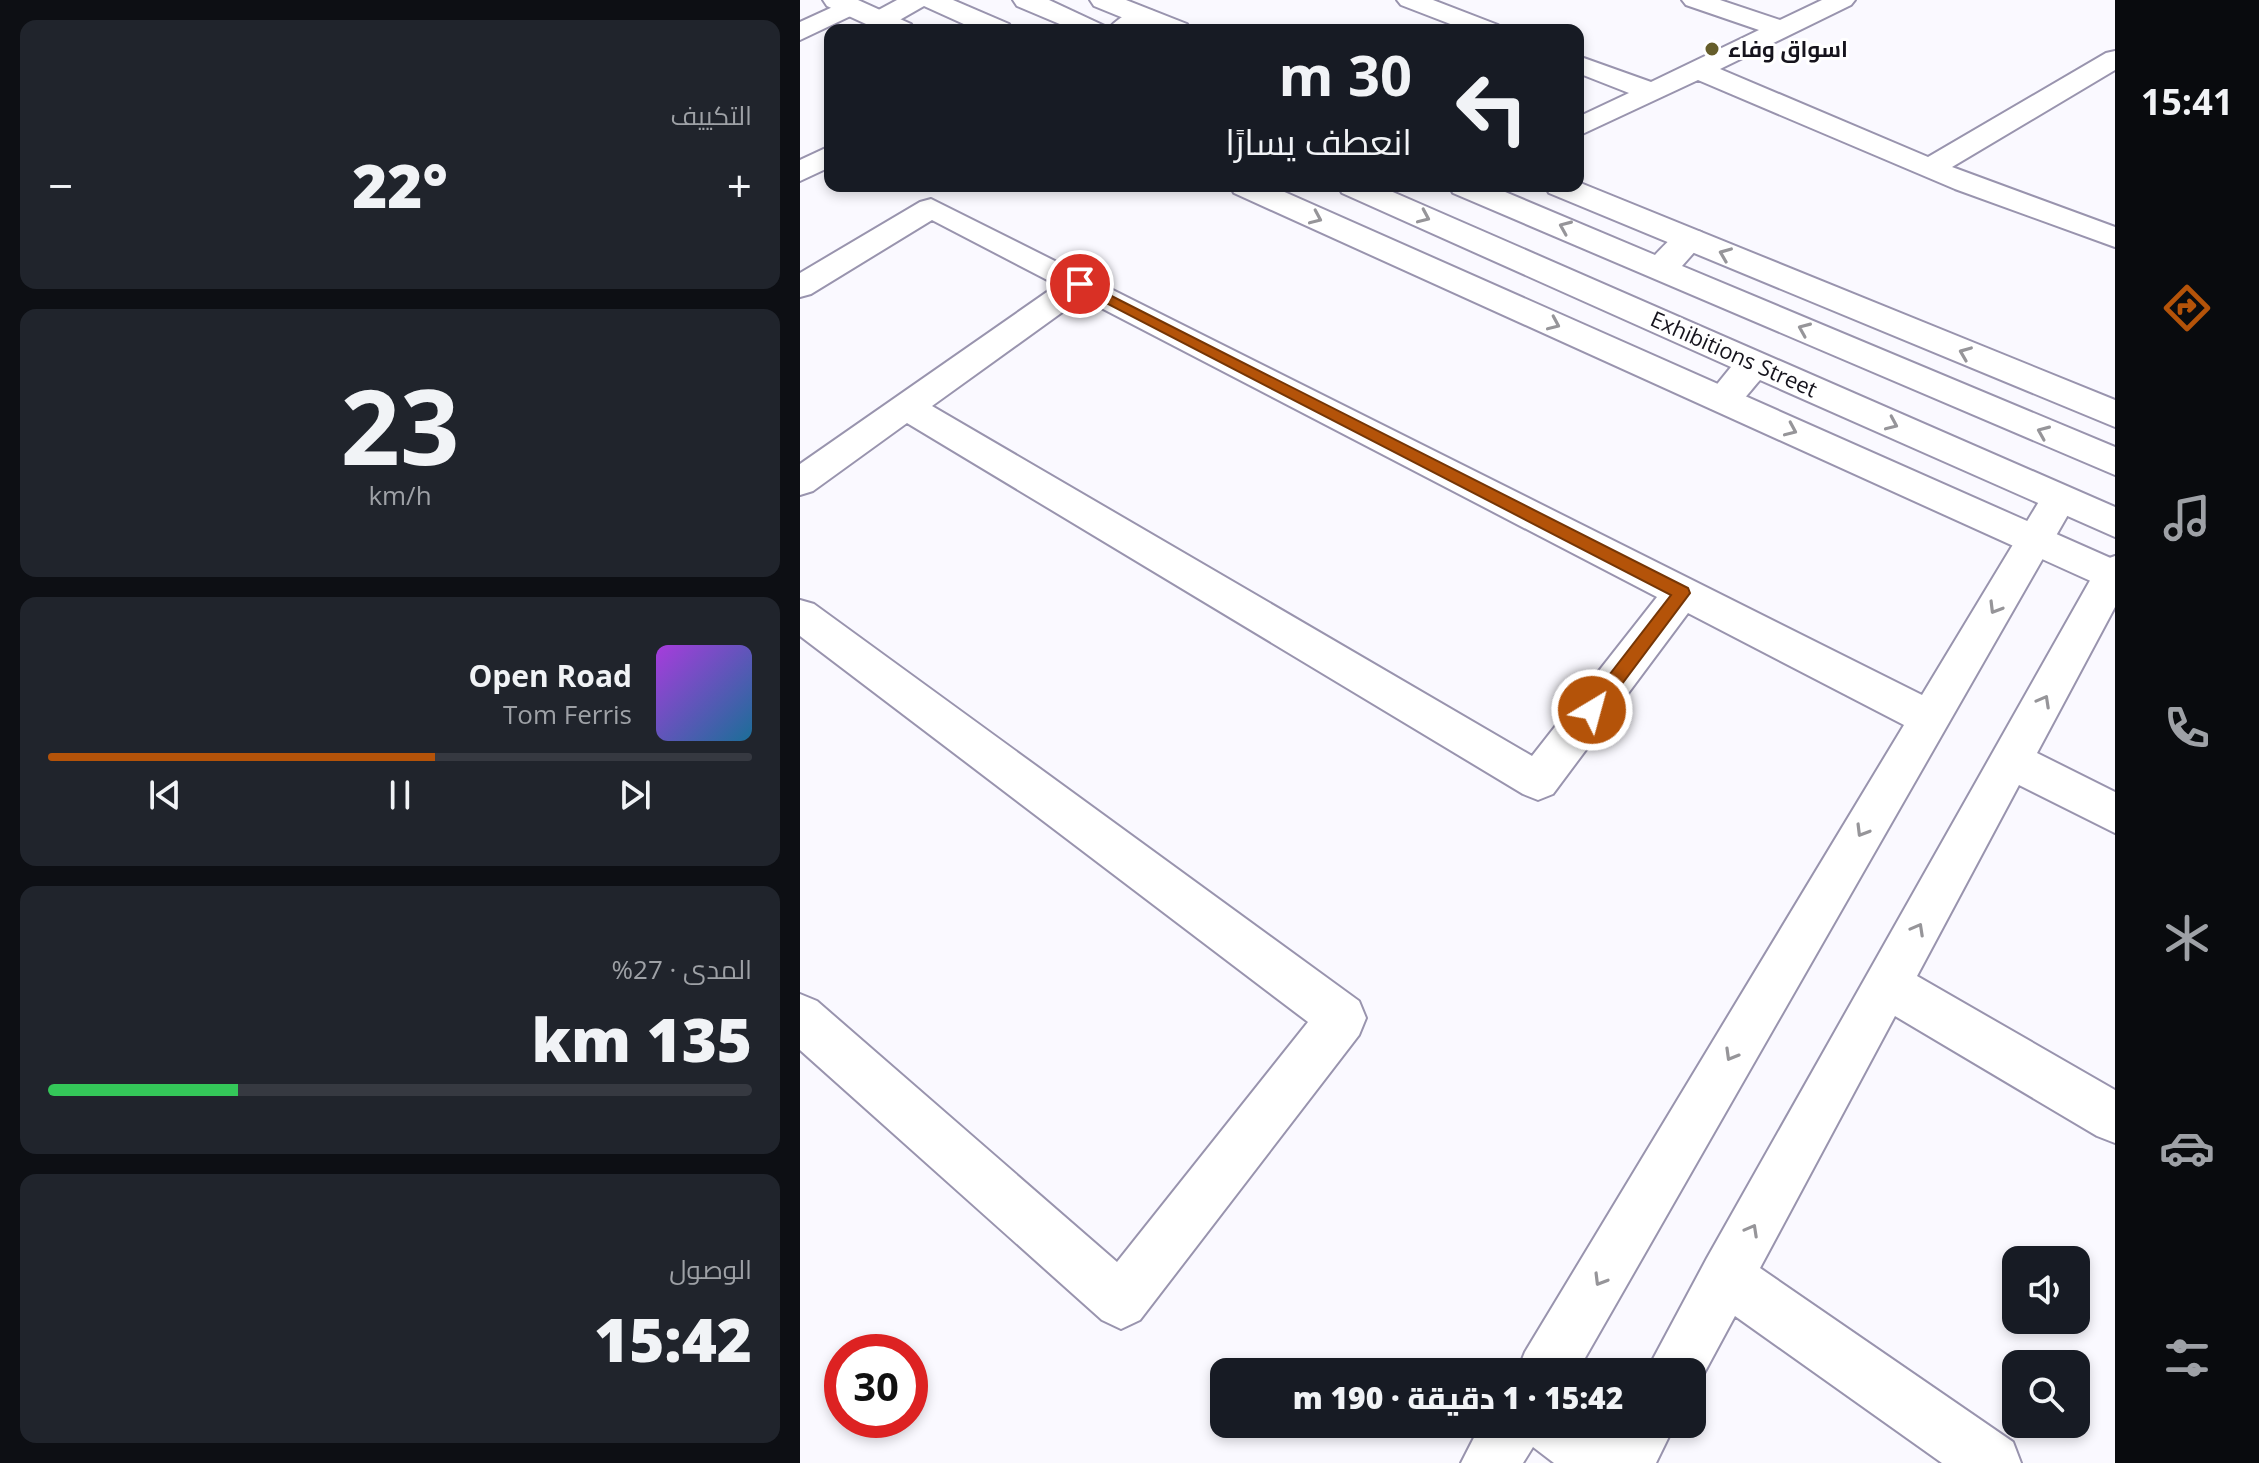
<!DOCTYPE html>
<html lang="ar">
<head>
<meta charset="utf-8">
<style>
	body { margin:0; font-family:"Open Sans",Cairo,sans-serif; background:#20242c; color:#f1f3f6; direction:rtl; height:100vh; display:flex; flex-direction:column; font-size:30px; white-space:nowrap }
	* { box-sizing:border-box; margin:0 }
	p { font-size:26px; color:#9ea1a6 }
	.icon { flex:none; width:44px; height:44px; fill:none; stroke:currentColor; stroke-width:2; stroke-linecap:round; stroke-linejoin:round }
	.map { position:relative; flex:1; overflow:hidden; direction:ltr }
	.side { display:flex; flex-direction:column; gap:20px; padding:20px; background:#0d0f14; width:800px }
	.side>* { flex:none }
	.top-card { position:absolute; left:24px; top:24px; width:760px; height:168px; border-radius:16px; box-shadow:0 4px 12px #0003; direction:rtl; background:#171b24; color:#f1f3f6; overflow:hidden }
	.controls { position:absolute; left:1202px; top:1246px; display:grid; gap:16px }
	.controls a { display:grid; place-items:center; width:88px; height:88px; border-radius:16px; background:#171b24; box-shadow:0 4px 12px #0003; font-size:40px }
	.speed { position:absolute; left:24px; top:1334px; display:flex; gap:16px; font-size:40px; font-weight:700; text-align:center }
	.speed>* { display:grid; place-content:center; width:104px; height:104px; border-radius:50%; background:#171b24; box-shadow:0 4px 12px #0003; line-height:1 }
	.speed .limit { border:12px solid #d22; background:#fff; color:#111 }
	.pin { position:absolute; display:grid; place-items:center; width:68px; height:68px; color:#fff; margin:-34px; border:4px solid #fff; border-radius:50%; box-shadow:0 2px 8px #0007 }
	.me { position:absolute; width:88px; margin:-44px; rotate:37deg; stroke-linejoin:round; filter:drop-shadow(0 0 6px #0008) }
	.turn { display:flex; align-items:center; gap:28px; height:168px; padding:0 40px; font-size:36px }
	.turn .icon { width:104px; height:104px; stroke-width:2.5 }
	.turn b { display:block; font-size:56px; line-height:68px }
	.big { font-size:60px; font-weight:800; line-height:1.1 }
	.side .tile { flex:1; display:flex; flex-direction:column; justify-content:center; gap:12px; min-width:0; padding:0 28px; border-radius:16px; background:#20242c }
	.side .dial { align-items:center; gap:0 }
	.dial b { font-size:104px; line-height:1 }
	.song { display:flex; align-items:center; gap:24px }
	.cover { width:96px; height:96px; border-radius:12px; background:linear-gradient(135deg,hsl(280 70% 55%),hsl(200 70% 35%)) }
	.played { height:8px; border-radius:4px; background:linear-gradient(90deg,#b45309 55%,#363941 55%) }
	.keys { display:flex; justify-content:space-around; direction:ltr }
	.heat { display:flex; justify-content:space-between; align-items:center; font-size:44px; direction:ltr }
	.charge { height:12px; border-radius:6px; background:linear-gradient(90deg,#34c759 27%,#363941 0) }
	.trip { position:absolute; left:410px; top:1358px; width:496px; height:80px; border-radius:16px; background:#171b24; box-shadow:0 4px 12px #0003; font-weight:800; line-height:80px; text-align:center; direction:rtl }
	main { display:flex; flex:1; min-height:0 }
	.tabs { display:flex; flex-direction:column; width:144px; justify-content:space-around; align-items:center; background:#090b0e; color:#9ea1a6 }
	.tabs .icon { width:56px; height:56px }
	.tabs .current { color:#b45309 }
	.tabs b { font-size:36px; color:#f1f3f6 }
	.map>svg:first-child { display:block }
</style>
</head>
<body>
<main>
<nav class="tabs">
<b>15:41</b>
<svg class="icon current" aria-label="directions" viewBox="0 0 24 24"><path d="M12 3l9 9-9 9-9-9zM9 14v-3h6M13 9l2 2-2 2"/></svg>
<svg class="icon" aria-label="music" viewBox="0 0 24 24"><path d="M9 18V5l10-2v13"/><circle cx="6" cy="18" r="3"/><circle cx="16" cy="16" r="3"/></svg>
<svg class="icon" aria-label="phone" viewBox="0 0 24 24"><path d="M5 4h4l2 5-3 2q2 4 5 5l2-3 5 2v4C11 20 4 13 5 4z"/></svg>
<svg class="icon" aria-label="climate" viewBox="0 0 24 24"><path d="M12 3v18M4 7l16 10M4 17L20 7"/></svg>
<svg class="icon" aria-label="car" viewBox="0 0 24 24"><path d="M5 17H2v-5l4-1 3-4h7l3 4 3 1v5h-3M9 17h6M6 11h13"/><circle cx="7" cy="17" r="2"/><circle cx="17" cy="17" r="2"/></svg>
<svg class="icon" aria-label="filters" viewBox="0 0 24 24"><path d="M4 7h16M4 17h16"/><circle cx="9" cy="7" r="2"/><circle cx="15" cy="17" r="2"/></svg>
</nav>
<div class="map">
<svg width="1315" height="1463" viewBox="0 0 1315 1463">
	<rect width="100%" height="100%" fill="#faf9ff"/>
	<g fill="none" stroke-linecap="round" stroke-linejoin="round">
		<defs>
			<path id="street" d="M 48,0 L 59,2 L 63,7 L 59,12 L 0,40 L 0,22 Z
				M 597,0 L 633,0 L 698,25 L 702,30 L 666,30 L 601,5 Z
				M 882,0 L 920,0 L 980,20 L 1022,0 L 1055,0 L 1051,5 L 920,69 L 1128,157 L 1306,53 L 1315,51 L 1315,70 L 1152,167 L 1315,227 L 1315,247 L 1155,189 L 898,80 L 778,136 L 778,117 L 829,93 L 778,73 L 778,56 L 851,82 L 959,30 L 886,5 Z
				M 30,146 L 30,167 L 0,181 L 0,160 Z
				M 131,199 L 1122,695 L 1246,490 L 1259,486 L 1272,490 L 1277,499 L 777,1372 L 717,1372 L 725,1352 L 1104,725 L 888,613 L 753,794 L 738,800 L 723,794 L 107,423 L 13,491 L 0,495 L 0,464 L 257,285 L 132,220 L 11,294 L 0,297 L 0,273 L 120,202 ZM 282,298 L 857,597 L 732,756 L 132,406 Z
				M 1315,556 L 1315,607 L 1237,753 L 1315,792 L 1315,833 L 1219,785 L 1117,976 L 1315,1090 L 1315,1143 L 1297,1136 L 1095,1016 L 960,1268 L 1213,1442 L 1221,1463 L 1142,1463 L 935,1316 L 894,1392 L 892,1372 L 846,1372 L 907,1258 L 1301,561 Z
				M 0,600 L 14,604 L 559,1001 L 566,1018 L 559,1035 L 340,1320 L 321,1329 L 302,1320 L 0,1050 L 0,994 L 17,1001 L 317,1262 L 508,1022 L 0,636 Z
				M 681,1424 L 798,1424 L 809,1432 L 814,1424 L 875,1424 L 856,1463 L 754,1463 L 733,1447 L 723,1463 L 661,1463 Z"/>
			<path id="secondary" d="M 23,0 L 58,0 L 111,24 L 115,30 L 79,30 L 27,6 Z
				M 290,0 L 326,0 L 387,24 L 391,30 L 353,30 L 294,6 Z
				M 778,182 L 1315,400 L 1315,427 L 749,193 L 745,186 L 778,186 Z
				M 430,186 L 471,186 L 1315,560 L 1315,592 L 434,193 Z"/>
			<path id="primary" d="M 97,0 L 153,0 L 209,24 L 213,30 L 177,30 L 124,6 L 89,26 L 71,26 L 67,20 L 71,14 Z
				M 213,0 L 249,0 L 309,28 C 320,16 337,7 353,11 L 357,17 L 341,30 L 274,30 L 217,6 Z
				M 538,186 L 579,186 L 1315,507 L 1315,537 L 960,380 C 944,398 936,415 910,408 L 905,399 L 931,367 L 542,193 Z
				M 649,186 L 691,186 L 855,255 C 870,240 879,226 901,232 L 906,239 L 882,266 L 1315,447 L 1315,475 L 653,193 Z"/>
		</defs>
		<use href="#street" stroke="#9994ae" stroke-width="4"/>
		<use href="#secondary" stroke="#9994ae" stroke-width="4"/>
		<use href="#primary" stroke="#9994ae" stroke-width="4"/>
		<use href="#street" fill="#fff" fill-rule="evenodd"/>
		<use href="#secondary" fill="#fff" fill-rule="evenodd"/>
		<use href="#primary" fill="#fff" fill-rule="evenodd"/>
	</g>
	<defs><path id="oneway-chevron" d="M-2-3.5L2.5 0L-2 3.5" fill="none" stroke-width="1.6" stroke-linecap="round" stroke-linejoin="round" transform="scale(2)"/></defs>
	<g stroke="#969599">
		<use href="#oneway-chevron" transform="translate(624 217) rotate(24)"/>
		<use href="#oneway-chevron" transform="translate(516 218) rotate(24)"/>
		<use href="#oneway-chevron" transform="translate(765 227) rotate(-157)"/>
		<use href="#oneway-chevron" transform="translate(925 254) rotate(-158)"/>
		<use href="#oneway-chevron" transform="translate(754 324) rotate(24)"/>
		<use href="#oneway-chevron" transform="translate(1004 329) rotate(-157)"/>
		<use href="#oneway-chevron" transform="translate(1165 353) rotate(-158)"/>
		<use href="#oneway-chevron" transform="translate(1092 424) rotate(24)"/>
		<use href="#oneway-chevron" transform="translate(991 430) rotate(24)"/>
		<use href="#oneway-chevron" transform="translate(1243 432) rotate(-157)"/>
		<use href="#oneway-chevron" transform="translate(1195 608) rotate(121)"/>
		<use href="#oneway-chevron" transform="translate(1244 701) rotate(-61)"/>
		<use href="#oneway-chevron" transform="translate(1062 831) rotate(121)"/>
		<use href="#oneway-chevron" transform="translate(1118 929) rotate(-61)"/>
		<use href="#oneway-chevron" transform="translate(931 1055) rotate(120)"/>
		<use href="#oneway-chevron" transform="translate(952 1230) rotate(-61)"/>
		<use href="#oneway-chevron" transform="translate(800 1280) rotate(121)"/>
	</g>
	<path fill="#b45309" stroke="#753606" stroke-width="2" d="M 280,280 L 888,588 L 890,593 L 798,716 L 786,716 L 783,710 L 786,705 L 871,595 L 275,287 L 275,281 Z"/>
	<circle fill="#665e2b" stroke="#fff" stroke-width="3" cx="912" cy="49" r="8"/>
	<g text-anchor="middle" stroke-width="6" stroke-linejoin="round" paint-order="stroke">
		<g font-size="22" font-weight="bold" fill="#16141d" stroke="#fff" text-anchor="start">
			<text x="928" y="57">اسواق وفاء</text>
		</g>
		<g font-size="22" fill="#16141d" stroke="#fff">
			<text transform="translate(934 354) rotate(24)" y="8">Exhibitions Street</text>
		</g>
	</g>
</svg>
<div class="controls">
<a><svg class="icon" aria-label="sound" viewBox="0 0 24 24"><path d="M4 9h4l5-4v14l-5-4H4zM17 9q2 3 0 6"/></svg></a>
<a><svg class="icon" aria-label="search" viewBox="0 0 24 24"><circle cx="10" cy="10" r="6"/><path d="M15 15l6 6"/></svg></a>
</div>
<div class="speed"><div class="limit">30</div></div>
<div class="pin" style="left:280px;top:284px;background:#d93025"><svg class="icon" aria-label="arrive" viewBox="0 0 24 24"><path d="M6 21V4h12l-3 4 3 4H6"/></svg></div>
<svg class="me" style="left:792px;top:710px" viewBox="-20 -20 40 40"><circle r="17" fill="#b45309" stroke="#fff" stroke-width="3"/><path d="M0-11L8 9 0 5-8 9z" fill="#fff"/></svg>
<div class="trip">15:42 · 1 دقيقة · 190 m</div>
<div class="top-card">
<div class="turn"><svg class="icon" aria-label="left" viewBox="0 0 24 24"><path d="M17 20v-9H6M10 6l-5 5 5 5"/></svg><div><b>30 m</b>انعطف يسارًا</div></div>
</div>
</div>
<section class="side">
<div class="tile"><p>التكييف</p>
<div class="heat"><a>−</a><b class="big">22°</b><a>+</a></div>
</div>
<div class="tile dial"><b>23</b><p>km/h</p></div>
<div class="tile">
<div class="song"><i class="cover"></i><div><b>Open Road</b><p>Tom Ferris</p></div></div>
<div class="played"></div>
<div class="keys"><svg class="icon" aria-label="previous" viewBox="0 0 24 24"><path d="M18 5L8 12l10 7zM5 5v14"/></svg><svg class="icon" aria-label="pause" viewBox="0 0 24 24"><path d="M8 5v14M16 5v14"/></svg><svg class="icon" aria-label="next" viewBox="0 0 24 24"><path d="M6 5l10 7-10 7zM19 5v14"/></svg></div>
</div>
<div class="tile"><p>المدى · 27%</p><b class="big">135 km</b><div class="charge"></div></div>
<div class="tile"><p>الوصول</p><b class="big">15:42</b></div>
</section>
</main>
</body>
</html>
